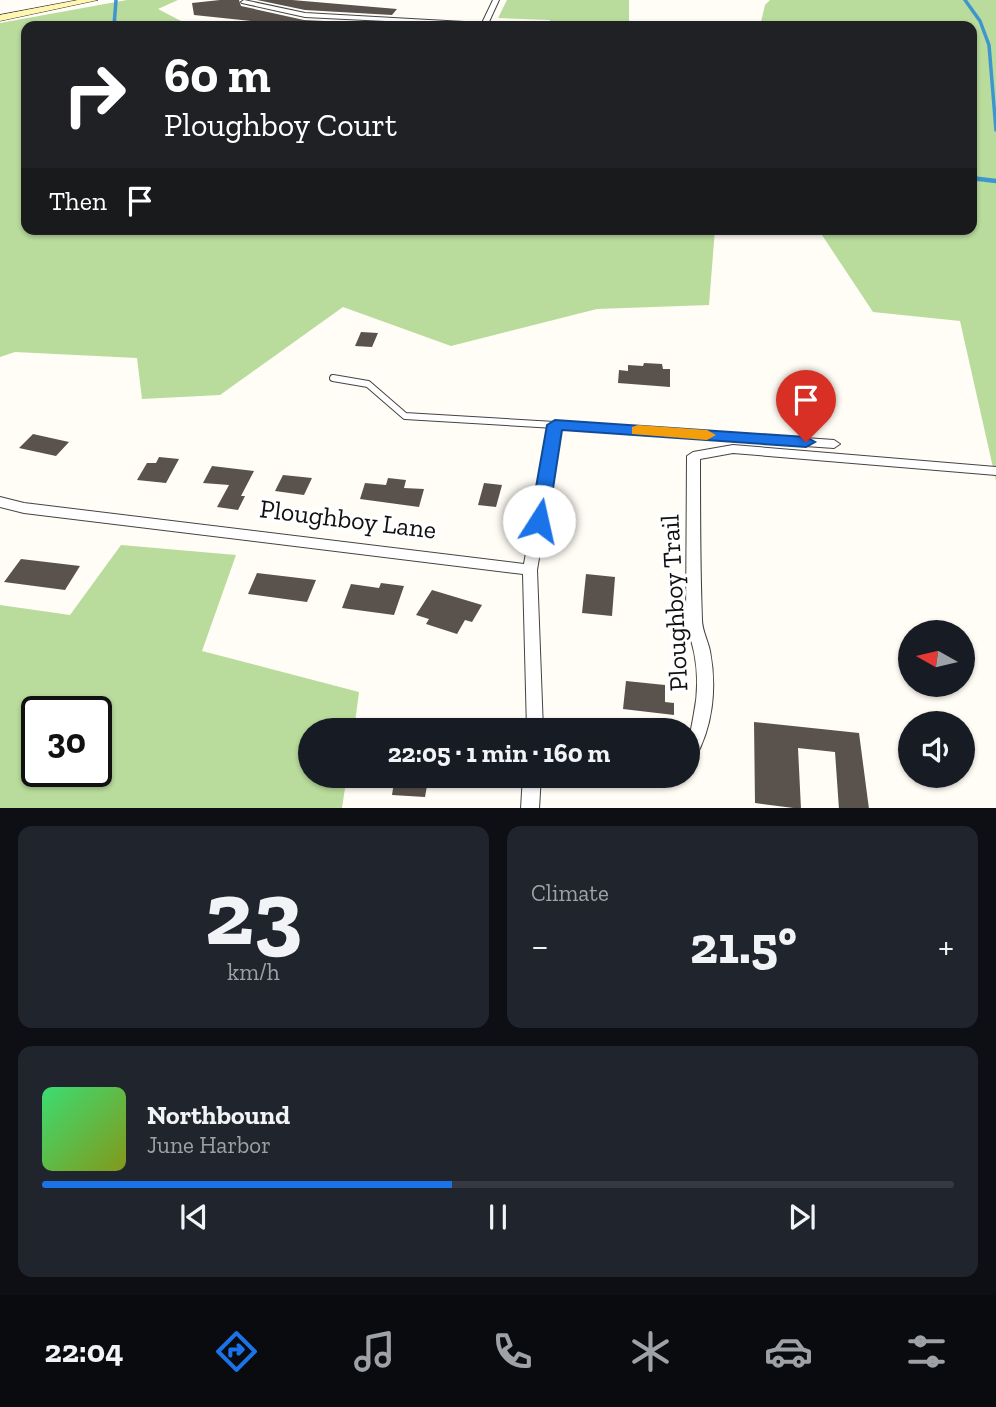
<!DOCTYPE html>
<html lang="en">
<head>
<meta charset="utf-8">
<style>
	body { margin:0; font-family:"Zilla Slab",serif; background:#20242c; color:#f1f3f6; height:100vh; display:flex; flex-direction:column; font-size:26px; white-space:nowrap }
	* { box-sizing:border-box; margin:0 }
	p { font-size:23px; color:#9ea1a6 }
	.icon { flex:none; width:38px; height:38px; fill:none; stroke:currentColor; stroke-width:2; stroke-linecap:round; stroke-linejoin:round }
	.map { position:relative; height:808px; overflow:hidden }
	.details { display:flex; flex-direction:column; gap:18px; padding:18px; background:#0d0f14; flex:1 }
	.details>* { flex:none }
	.banner { position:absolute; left:21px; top:21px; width:956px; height:214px; border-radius:14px; box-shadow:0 2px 5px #0004; background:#202124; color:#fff; overflow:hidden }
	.needle { width:46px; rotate:278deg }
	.fabs { position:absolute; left:898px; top:620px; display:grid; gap:14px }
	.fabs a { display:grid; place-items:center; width:77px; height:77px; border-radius:50%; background:#171b24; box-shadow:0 2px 5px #0004; font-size:35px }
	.speed { position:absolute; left:21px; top:696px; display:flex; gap:14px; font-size:35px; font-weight:700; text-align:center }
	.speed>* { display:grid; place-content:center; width:91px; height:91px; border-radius:50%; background:#171b24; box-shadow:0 2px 5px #0004; line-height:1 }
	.speed .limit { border:4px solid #111; border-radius:10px; background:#fff; color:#111 }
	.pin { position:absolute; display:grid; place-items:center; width:60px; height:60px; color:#fff; margin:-72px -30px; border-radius:50% 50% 50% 0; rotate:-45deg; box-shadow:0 0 7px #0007 }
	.pin .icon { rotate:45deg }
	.me { position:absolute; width:77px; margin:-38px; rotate:10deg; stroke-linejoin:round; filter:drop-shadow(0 0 5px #0008) }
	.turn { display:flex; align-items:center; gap:24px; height:147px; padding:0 28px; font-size:32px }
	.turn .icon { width:91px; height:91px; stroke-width:2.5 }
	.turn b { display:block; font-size:49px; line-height:60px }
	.then { display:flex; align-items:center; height:66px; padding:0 28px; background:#0003; gap:14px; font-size:26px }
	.big { font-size:52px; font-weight:700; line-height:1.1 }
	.details .card { flex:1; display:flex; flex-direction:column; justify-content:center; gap:10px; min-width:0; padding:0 24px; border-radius:14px; background:#20242c }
	.details .dial { align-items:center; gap:0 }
	.dial b { font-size:91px; line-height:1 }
	.song { display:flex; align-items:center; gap:21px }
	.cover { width:84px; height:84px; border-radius:10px; background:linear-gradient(135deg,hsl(140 70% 55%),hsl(70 70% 35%)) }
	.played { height:7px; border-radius:4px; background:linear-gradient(90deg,#1a73e8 45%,#363941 45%) }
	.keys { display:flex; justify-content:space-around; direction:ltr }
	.heat { display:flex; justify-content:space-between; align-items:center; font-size:38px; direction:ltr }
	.details .tiles { flex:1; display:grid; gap:18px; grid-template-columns:1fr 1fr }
	.card:last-child { grid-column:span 2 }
	.trip { position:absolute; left:298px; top:718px; width:402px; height:70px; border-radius:35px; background:#171b24; box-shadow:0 2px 5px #0004; font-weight:700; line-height:70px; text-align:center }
	.dock { display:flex; height:112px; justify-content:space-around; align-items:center; background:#090b0e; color:#9ea1a6 }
	.dock .icon { width:49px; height:49px }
	.dock .selected { color:#1a73e8 }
	.dock b { font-size:32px; color:#f1f3f6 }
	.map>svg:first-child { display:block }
</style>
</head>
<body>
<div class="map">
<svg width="996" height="809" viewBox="0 0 996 809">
	<rect width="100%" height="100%" fill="#fffdf5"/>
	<path fill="#b9dc9c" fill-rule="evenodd" d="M 127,0 L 178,0 L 158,9 L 183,22 L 204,26 L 26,26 L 26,229 L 715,229 L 709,305 L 597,309 L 451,346 L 343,307 L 220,395 L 142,399 L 137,358 L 15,352 L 0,357 L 0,23 Z
		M 507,0 L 629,0 L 629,26 L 548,26 L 550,20 L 498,18 Z
		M 770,0 L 996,0 L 996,481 L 960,321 L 873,312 L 818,229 L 971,229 L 971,26 L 760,26 L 765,5 Z
		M 121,545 L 236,555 L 202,651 L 359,692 L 354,730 L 310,730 L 310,775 L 347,775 L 342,808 L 0,808 L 0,605 L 70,615 ZM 96,712 L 96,772 L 37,772 L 37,712 Z"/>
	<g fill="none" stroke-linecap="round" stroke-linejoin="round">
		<path stroke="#3f96cf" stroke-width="3.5" d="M 965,0 L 980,21 L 989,45 L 996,130
			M 114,26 L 116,0"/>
		<path stroke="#3f96cf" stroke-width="4.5" d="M 971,178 L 996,181"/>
	</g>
	<path fill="#5a524d" d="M 220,0 L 239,0 L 241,6 L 304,20 L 386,24 L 384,26 L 299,26 L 194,15 L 192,3 Z
		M 257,0 L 292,0 L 397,9 L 392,15 L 305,10 Z
		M 361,332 L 378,333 L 372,347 L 355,346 Z
		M 644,363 L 662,364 L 663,369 L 670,369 L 670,387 L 618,383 L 619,370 L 628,371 L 628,365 L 643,366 Z
		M 33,434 L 69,442 L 56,456 L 19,448 Z
		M 159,457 L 179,459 L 166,483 L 137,480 L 147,463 L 156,463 Z
		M 212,466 L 254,471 L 241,496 L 245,496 L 238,510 L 217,507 L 229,485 L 203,483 Z
		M 283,475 L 312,478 L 304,495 L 275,491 Z
		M 388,478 L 406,480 L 404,488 L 424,489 L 419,507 L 360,499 L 365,483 L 386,485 Z
		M 484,483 L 502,485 L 496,507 L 478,505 Z
		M 21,559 L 80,566 L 65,590 L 4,582 Z
		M 257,573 L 316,580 L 307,602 L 248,594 Z
		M 586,574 L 615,577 L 612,616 L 582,613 Z
		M 381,583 L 404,586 L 394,615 L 342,608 L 351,584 L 379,588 Z
		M 432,590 L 482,605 L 472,622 L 465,620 L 457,634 L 426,624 L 429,619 L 416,615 Z
		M 626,681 L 665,685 L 665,702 L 674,703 L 674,715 L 623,709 Z
		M 754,722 L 859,733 L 869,809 L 839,809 L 835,752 L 798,748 L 801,809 L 755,803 Z
		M 395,775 L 429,775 L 425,797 L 392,795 Z"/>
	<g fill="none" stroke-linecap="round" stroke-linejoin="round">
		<defs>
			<path id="service" d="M 333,378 L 368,384 L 405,416 L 555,425"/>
			<path id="minor" d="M 244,0 L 305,13 L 482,23 L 493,0 L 499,0 L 487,26 L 305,17 L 242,3 L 241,2 Z
				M 555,421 L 834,440 L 840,444 L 834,448 L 561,429 L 537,570 L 543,730 L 527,730 L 523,574 L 24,513 L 0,507 L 0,497 L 24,503 L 524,564 L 549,425 Z
				M 733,445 L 996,467 L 996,475 L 733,453 L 700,459 C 700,513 700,566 702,620 C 702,630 708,641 710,651 C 717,688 713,727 694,760 L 688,762 C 687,743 691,732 694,713 C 700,684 697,653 686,625 L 687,456 L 693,452 Z
				M 523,775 L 541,775 L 539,809 L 521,809 Z"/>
			<path id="secondary" d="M 78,0 L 98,0 L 0,21 L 0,15 Z"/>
		</defs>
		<use href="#service" stroke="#444" stroke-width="8"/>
		<use href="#minor" stroke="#444" stroke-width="2"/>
		<use href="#secondary" stroke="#333" stroke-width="1"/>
		<use href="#service" stroke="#fff" stroke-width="6"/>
		<use href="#minor" fill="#fff" fill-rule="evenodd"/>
		<use href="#secondary" fill="#fff6b0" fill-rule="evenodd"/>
	</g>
	<path fill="#1a73e8" stroke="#114b97" stroke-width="2" d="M 555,420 L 806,437 L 815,442 L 806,447 L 562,430 L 548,521 L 539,527 L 530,521 L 547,425 Z"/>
	<path fill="#f59e0b" d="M 638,425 L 707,430 L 716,435 L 707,440 L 632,434 L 632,427 Z"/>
	<g text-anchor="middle" stroke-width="7" stroke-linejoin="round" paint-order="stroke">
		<g font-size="26" fill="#111" stroke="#fff">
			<text transform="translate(348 519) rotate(7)" y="9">Ploughboy Lane</text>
			<text transform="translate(674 603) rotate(-93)" y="9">Ploughboy Trail</text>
		</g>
	</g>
</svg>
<div class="fabs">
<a><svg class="needle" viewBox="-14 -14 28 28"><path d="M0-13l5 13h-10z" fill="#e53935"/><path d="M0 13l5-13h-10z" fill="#9ea1a6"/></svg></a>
<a><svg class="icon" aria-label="sound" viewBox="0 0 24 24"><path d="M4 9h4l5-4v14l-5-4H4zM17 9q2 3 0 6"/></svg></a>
</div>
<div class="speed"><div class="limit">30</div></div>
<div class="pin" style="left:806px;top:442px;background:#d93025"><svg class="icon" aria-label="arrive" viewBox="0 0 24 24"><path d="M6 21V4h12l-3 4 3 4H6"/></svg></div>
<svg class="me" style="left:539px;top:521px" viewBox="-20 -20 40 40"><circle r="19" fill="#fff"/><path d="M0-13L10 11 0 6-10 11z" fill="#1a73e8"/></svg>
<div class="trip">22:05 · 1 min · 160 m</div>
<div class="banner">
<div class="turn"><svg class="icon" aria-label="right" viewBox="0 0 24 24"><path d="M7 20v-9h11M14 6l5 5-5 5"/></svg><div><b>60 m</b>Ploughboy Court</div></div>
<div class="then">Then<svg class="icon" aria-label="arrive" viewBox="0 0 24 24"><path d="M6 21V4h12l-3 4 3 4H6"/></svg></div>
</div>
</div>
<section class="details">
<div class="tiles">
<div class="card dial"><b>23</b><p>km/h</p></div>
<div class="card"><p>Climate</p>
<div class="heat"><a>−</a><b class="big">21.5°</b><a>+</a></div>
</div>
<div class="card">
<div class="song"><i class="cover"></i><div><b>Northbound</b><p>June Harbor</p></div></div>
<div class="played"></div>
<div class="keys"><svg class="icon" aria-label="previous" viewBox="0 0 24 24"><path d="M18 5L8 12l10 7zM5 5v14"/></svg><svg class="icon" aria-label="pause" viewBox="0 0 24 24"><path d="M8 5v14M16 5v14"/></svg><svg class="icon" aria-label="next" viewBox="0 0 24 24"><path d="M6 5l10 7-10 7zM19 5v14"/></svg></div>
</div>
</div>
</section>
<nav class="dock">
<b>22:04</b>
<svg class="icon selected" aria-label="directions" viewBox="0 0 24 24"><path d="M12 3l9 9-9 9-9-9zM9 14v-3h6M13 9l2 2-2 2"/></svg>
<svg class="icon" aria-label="music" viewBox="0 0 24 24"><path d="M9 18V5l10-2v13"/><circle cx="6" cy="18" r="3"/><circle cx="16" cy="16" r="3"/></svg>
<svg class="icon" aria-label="phone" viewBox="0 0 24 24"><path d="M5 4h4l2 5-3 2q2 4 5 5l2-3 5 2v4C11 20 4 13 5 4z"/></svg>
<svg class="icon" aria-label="climate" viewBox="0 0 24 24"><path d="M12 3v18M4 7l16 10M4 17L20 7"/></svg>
<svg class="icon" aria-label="car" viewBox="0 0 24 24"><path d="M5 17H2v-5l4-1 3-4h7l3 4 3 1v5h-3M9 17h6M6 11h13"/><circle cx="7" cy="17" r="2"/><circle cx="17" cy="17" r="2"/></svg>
<svg class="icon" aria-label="filters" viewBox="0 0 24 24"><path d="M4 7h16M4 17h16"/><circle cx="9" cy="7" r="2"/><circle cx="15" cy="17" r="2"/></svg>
</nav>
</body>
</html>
